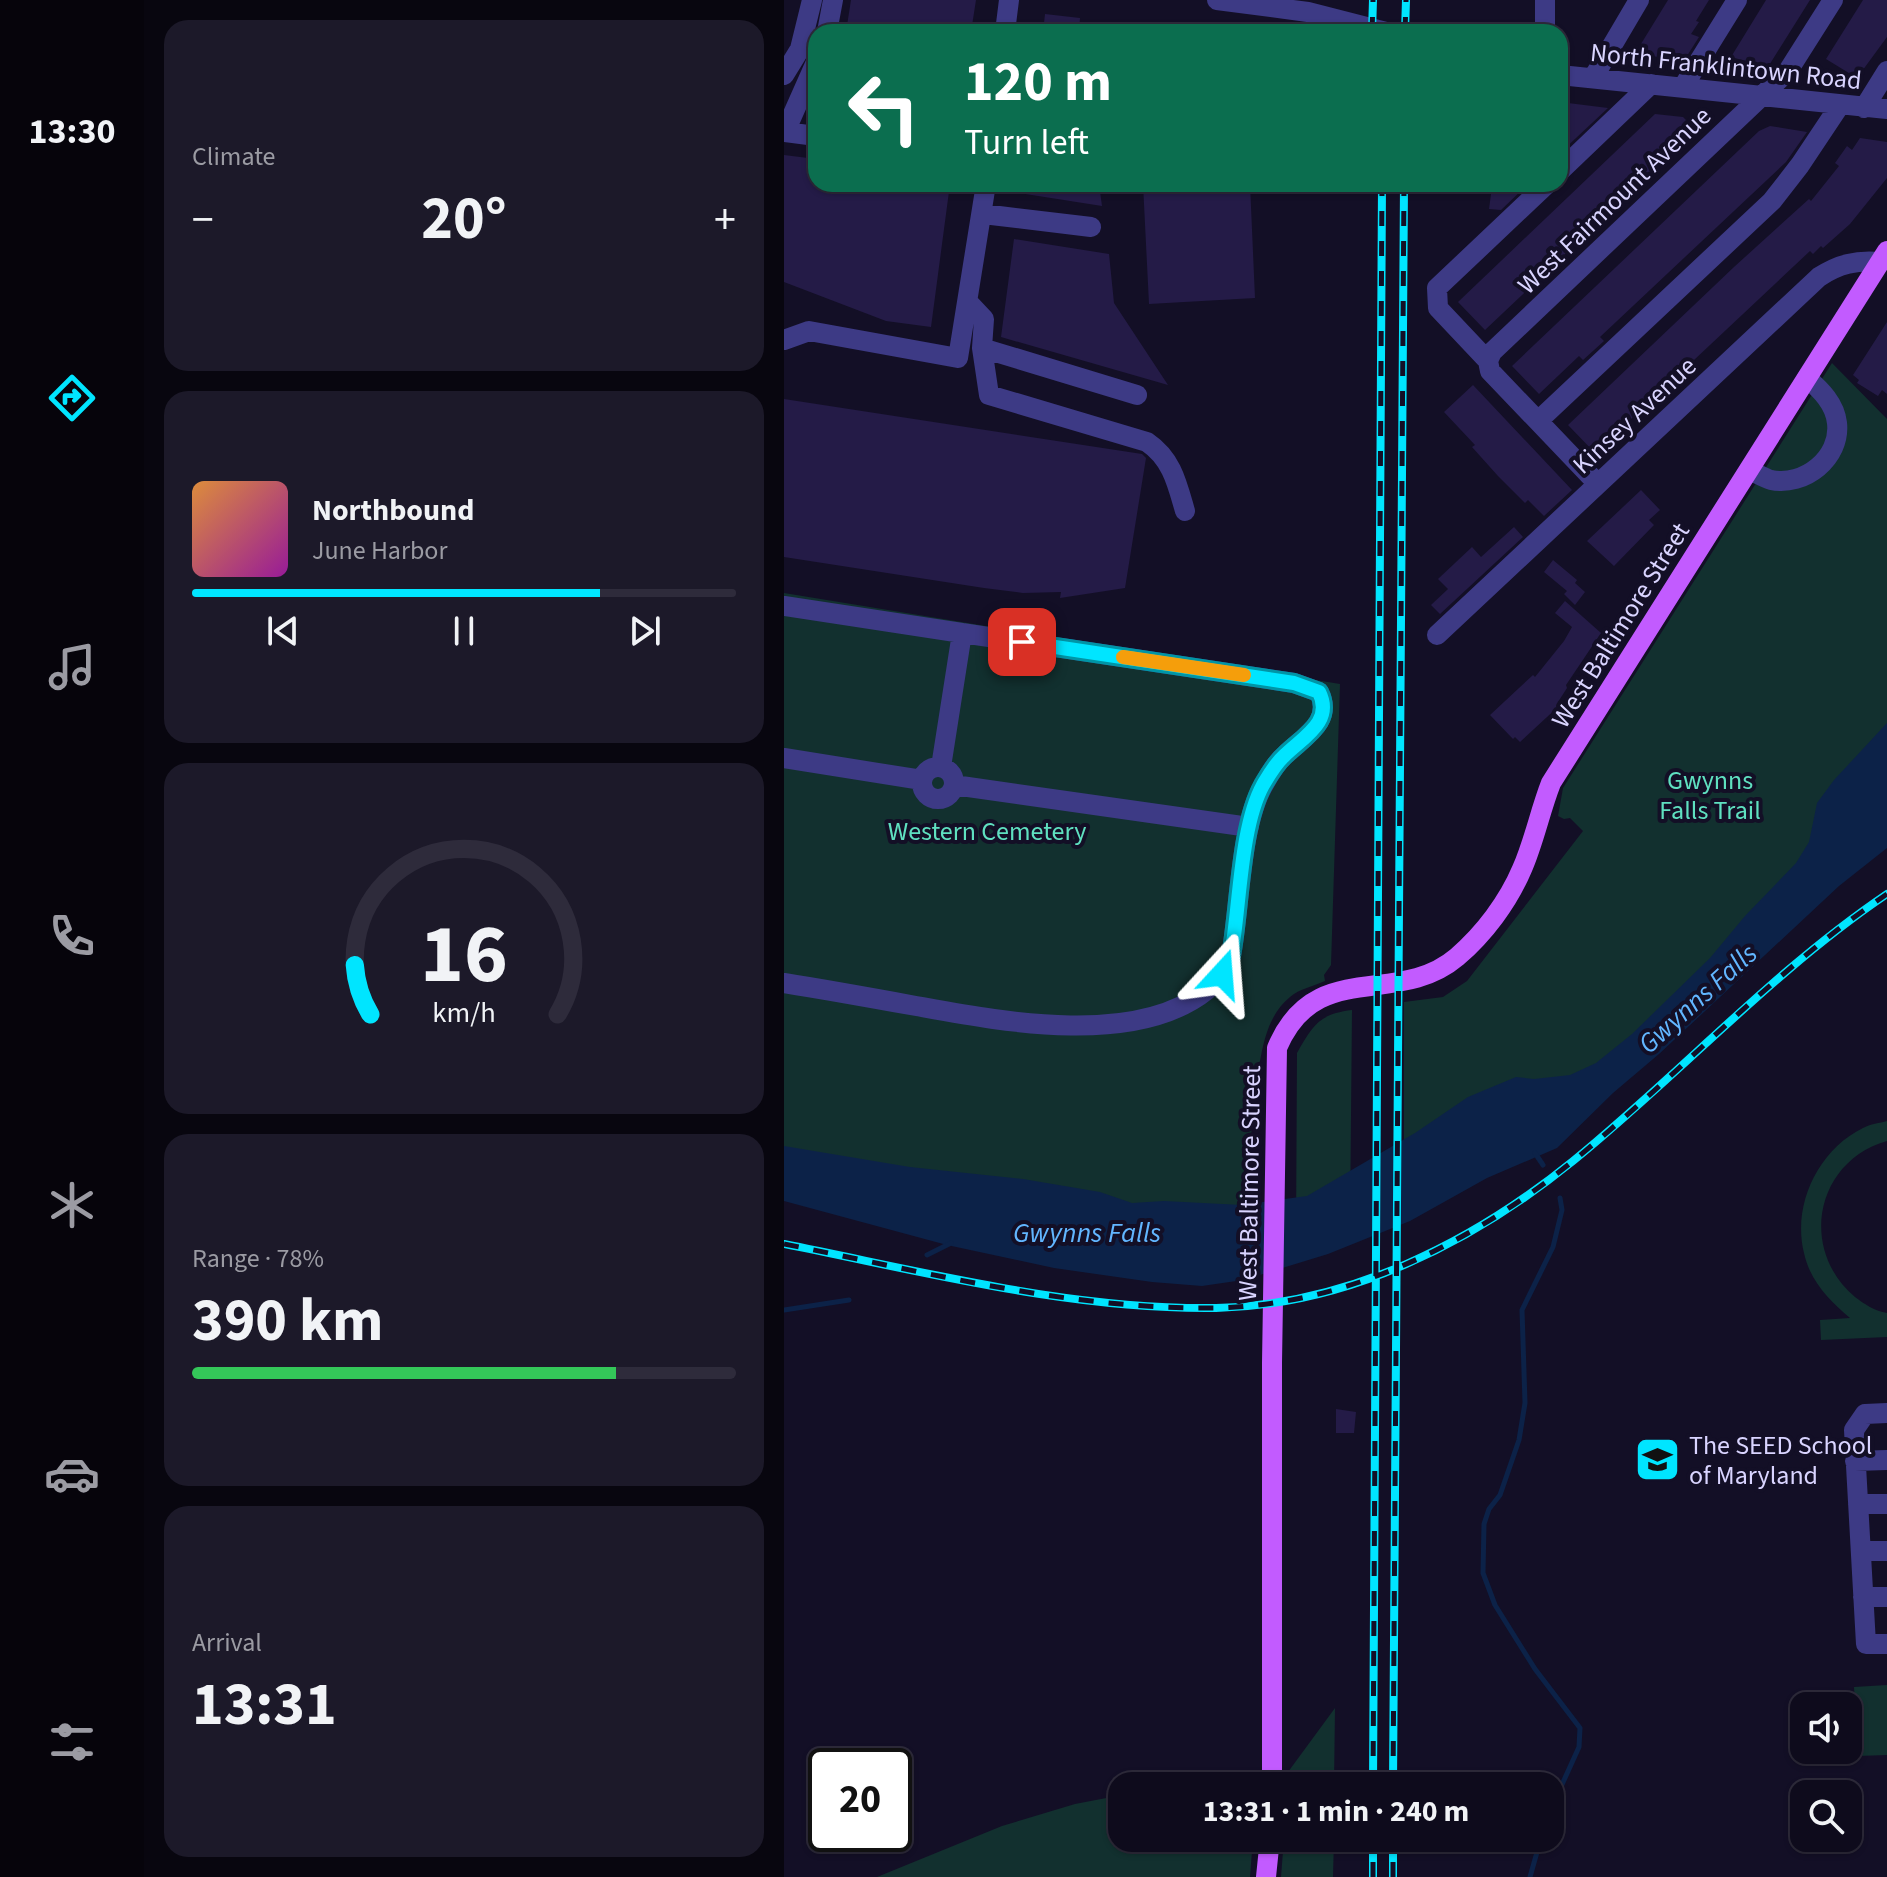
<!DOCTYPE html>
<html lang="en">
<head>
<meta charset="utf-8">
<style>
	body { margin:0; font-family:"Source Sans 3",sans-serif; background:#1c1929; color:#f1f3f6; height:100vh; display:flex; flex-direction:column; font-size:30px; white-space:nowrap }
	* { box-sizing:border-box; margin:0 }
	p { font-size:26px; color:#9b9ba3 }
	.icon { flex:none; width:44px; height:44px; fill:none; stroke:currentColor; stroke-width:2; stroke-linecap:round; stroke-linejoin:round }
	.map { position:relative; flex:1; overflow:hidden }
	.panel { display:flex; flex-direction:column; gap:20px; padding:20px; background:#08060f; width:640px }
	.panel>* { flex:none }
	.banner { position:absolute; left:24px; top:24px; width:760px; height:168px; border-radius:24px; box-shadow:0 2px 6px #0004,0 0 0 2px #2e2b3b; background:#0b6e4f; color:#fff; overflow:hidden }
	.controls { position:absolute; left:1006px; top:1692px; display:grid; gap:16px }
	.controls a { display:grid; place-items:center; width:72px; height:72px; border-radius:16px; background:#0e0b1c; box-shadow:0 2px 6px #0004,0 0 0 2px #2e2b3b; font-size:40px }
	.speed { position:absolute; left:24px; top:1748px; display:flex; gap:16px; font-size:40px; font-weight:700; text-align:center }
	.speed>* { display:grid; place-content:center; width:104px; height:104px; border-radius:50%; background:#0e0b1c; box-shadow:0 2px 6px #0004,0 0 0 2px #2e2b3b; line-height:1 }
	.speed .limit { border:4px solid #111; border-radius:12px; background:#fff; color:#111 }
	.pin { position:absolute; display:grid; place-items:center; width:68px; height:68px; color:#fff; margin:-34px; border-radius:16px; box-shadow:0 4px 12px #0006 }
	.me { position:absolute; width:88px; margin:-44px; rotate:19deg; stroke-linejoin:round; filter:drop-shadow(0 0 6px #0008) }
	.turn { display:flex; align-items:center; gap:28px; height:168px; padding:0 24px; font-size:36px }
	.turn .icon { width:104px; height:104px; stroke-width:2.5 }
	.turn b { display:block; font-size:56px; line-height:68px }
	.big { font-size:60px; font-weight:700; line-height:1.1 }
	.panel .tile { flex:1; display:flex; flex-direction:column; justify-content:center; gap:12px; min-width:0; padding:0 28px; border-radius:24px; background:#1c1929 }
	.panel .dial { align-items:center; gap:0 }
	.dial svg { height:208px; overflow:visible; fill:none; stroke:#2e2b3b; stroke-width:7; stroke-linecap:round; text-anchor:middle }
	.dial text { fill:#f1f3f6; stroke:none }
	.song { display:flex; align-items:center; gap:24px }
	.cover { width:96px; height:96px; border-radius:12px; background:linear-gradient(135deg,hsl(30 70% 55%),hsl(300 70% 35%)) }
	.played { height:8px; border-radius:4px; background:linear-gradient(90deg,#00e5ff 75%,#2e2b3b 75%) }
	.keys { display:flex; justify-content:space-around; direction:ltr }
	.heat { display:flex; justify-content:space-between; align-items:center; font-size:44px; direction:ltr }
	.charge { height:12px; border-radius:6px; background:linear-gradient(90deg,#34c759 78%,#2e2b3b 0) }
	.trip { position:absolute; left:324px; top:1772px; width:456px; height:80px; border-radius:24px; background:#0e0b1c; box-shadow:0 2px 6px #0004,0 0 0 2px #2e2b3b; font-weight:700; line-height:80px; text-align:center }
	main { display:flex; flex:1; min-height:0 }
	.tabs { display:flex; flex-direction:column; width:144px; justify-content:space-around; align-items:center; background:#06040b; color:#9b9ba3 }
	.tabs .icon { width:56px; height:56px }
	.tabs .active { color:#00e5ff }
	.tabs b { font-size:36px; color:#f1f3f6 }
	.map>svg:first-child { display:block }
</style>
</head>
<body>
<main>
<nav class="tabs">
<b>13:30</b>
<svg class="icon active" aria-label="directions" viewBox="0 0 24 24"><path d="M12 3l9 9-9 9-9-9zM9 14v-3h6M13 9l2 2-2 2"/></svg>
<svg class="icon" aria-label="music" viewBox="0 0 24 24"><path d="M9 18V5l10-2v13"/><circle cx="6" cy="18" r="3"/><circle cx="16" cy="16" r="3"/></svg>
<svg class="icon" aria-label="phone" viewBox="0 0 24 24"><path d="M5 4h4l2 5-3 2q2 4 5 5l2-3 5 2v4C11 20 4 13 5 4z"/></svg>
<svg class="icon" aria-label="climate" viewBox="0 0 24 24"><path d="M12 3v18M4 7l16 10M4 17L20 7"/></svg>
<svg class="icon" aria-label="car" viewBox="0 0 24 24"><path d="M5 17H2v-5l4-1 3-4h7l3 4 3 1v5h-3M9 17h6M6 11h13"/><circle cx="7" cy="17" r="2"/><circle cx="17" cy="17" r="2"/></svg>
<svg class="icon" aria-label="filters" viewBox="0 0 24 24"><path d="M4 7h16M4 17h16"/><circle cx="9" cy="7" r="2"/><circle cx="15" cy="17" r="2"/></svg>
</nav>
<section class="panel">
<div class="tile"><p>Climate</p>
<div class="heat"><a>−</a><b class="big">20°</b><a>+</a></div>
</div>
<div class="tile">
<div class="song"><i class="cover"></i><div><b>Northbound</b><p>June Harbor</p></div></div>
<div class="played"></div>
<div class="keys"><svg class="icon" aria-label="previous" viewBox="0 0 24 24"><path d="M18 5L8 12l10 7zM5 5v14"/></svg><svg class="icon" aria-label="pause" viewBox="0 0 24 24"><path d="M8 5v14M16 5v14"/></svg><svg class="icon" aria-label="next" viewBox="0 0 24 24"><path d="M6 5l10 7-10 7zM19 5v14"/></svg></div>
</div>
<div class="tile dial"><svg viewBox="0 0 100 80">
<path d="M14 69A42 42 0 1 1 86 69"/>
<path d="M14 69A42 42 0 0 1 8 50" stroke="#00e5ff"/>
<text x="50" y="56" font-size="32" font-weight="700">16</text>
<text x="50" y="72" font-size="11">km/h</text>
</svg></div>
<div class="tile"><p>Range · 78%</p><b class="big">390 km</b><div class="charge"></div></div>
<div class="tile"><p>Arrival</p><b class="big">13:31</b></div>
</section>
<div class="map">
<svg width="1103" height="1877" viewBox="0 0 1103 1877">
	<rect width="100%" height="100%" fill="#130f26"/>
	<path fill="#12302f" d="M 1048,363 L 1103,419 L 1103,747 L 1026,881 L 859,1046 L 620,1173 L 620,1002 L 659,997 L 683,981 L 799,831 L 786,818 L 780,819 L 774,816 L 779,788 Z
		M 0,593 L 556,684 L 547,965 L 540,975 L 541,981 C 530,986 515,989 506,997 C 483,1016 479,1045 474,1072 L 468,1077 L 466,1248 L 0,1180 Z
		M 568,1010 L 566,1224 L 512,1233 L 513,1053 C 529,1025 535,1014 568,1010 Z
		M 1103,1121 L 1103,1141 C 1032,1161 1014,1249 1071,1297 C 1080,1304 1091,1311 1103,1313 L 1103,1337 L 1037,1340 L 1036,1320 L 1066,1318 C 1045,1300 1026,1281 1020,1253 C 1008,1205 1034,1150 1079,1128 C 1086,1124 1096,1123 1103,1121 Z
		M 1103,1685 L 1103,1755 L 1074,1756 L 1070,1687 Z
		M 551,1708 L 550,1786 L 503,1786 L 504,1772 Z
		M 338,1795 L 338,1838 L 469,1838 L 466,1877 L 93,1877 L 218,1826 L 291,1804 Z
		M 500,1838 L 550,1838 L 549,1877 L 497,1877 Z"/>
	<path fill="#0c2248" d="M 1103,723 L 1103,848 L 1055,886 L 875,1054 L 829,1093 L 773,1148 L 703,1178 L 626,1221 L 544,1254 L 459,1280 L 418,1286 L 368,1282 L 270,1268 L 163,1245 L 0,1201 L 0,1146 L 126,1167 L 239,1179 L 316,1192 L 348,1203 L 380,1201 L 458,1205 L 523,1196 L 631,1133 L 684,1097 L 732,1077 L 750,1079 L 786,1075 L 812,1063 L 848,1034 L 926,958 L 961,916 L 1012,863 L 1025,842 L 1033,803 L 1050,780 Z"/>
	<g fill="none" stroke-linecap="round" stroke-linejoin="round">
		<path stroke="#0c2248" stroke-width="5" d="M 751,1153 L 759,1165
			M 143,1255 L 167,1243
			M 0,1310 L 65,1300
			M 766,1811 L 795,1747 L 796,1728 L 751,1669 L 711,1605 L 699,1573 L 700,1524 L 705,1509 L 716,1495 L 735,1440 L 741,1403 L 738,1310 L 769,1247 L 778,1210 L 776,1198
			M 746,1877 L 757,1838"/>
	</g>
	<path fill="#241b47" d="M 67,0 L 192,0 L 187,32 L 62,32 Z
		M 884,0 L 925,0 L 912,21 L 915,22 L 907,34 L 915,37 L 901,59 L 890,57 L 878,58 L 852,52 Z
		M 982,0 L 1026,0 L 984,67 L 947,57 Z
		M 1079,0 L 1103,0 L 1103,37 L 1073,78 L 1042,59 Z
		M 261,14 L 296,18 L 295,32 L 259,32 Z
		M 776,102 L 824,108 L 776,153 Z
		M 871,114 L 899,117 L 911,129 L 892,146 L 893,148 L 701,330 L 674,302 Z
		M 986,126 L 1023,132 L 1002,162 L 816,337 L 820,341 L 799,360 L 795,356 L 755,394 L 728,366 L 975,131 Z
		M 1076,138 L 1103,142 L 1103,178 L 1066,224 L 1039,248 L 1037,246 L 1029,254 L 1026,251 L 811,453 L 784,425 L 950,267 L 1025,199 L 1027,201 L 1055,166 L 1051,163 L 1063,146 L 1068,150 Z
		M 0,155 L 32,159 L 32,184 L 166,184 L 147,327 L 102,321 L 0,282 Z
		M 228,184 L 315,184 L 318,206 L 228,192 Z
		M 359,184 L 466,184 L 471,298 L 365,304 Z
		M 711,184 L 744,184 L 717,210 L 705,209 L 708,187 L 711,187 Z
		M 230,239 L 325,254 L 330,303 L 384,385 L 217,337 Z
		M 1103,322 L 1103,394 L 1098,390 L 1094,396 L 1073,383 L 1075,380 L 1069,375 Z
		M 689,385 L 788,490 L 760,516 L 744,500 L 741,503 L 714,476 L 688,447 L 691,445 L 660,412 Z
		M 0,399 L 358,454 L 362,458 L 341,588 L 276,598 L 277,592 L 239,593 L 200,588 L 0,557 Z
		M 857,490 L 876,510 L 865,520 L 870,525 L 830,566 L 803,541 Z
		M 730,527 L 739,537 L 656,614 L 647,605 L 664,589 L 654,579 L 688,547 L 697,557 Z
		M 769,560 L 793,580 L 791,583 L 801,592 L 791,605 L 780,594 L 783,591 L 760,572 Z
		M 781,601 L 817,633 L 782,685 L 783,688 L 774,702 L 776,705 L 736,742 L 731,737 L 729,739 L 706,715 L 749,675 L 751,677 L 780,641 L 788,627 L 771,613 Z
		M 552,1409 L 572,1412 L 570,1433 L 552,1433 Z"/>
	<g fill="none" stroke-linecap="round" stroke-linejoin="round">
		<path stroke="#3d3a85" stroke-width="20" d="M 433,0 L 524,12 L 602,32
			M 761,0 L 761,32
			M 43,32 L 49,0
			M 221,32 L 225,0
			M 32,62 L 1,132 L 32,136
			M 0,75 L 16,49 L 28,0
			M 776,75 L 1103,109
			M 809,78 L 855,0
			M 899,87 L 953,0
			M 1080,108 L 1103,71
			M 776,171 L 867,84
			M 199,214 L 307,227
			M 184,302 L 200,319 L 198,348 L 353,395
			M 0,340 L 25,331 L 174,358 L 202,184
			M 198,348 L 205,395 L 363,442 C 388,459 393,483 401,511
			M 704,361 L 708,352 L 1004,71 L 1049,0
			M 704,361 L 654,308 L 653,288 L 763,184
			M 704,361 L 706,371 L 814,484
			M 754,421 L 988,201 L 1016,165 L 1056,105
			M 965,470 C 972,473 980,478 987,480 C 1020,487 1057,458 1053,423 C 1051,404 1037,390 1023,378
			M 0,606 L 178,633 L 157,767
			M 653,635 L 1035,277 C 1055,264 1072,260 1096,262
			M 0,758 L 138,780
			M138 783a16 16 0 1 1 32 0a16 16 0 1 1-32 0Z
			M 170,785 L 465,827
			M 0,983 C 44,990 88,998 132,1006 C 215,1021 351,1048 423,990 C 434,981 441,968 447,956 C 456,907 456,827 479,786 C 485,775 491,764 500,756 C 519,737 550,722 535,692 L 510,683 L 178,633
			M 1103,1413 L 1081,1414 L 1070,1430 L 1082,1644 L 1103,1644
			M 1071,1461 L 1103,1460
			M 1074,1504 L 1103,1504
			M 1077,1551 L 1103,1551
			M 1079,1597 L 1103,1597"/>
		<path stroke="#c25bff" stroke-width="20" d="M 488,1786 L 488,1363 L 493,1048 C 531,957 613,1008 673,957 C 700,934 724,902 738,869 C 750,842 756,811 767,783 L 1103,251
			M 482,1877 L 486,1838"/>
		<defs>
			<path id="rail" d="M 588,32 L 589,0
				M 621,32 L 622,0
				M 0,1244 C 142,1272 286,1310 432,1308 C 564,1305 688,1243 789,1161 C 896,1074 989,971 1103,894
				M 589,1786 L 598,184
				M 609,1786 L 620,184
				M 589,1877 L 589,1838
				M 609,1877 L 609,1838"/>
		</defs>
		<use href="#rail" stroke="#00e5ff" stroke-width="8"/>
		<use href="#rail" stroke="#130f26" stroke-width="5" stroke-dasharray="15" stroke-linecap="butt"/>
	</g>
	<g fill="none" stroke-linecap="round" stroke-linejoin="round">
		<defs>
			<path id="route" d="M 238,642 L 510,683 L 535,692 C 550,722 519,737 500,756 C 491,764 485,775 479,785 C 456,827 456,907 447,956 L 438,974"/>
		</defs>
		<use href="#route" stroke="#0095a6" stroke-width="20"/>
		<use href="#route" stroke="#00e5ff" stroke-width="14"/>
		<path stroke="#f59e0b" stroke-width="14" d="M 339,657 L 460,675"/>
	</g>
	<defs>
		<symbol id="school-square" viewBox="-11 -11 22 22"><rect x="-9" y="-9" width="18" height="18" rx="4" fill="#00e5ff" stroke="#130f26"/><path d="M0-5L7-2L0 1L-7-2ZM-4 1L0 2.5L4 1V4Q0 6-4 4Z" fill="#111"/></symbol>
	</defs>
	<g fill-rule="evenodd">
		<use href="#school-square" x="848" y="1434" width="51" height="51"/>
	</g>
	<g text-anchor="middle" stroke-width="8" stroke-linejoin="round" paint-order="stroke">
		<g font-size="26" fill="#d9d4ff" stroke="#130f26">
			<text transform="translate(942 66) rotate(6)" y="9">North Franklintown Road</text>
			<text transform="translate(830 200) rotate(-44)" y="9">West Fairmount Avenue</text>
			<text transform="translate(850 415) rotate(-43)" y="9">Kinsey Avenue</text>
			<text transform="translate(836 625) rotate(-58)" y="9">West Baltimore Street</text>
			<text transform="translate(465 1183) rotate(-89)" y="9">West Baltimore Street</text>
		</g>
		<g font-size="26" fill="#5fe0c0" stroke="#130f26">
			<text x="926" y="789">Gwynns<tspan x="926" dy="30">Falls Trail</tspan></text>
			<text x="203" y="840">Western Cemetery</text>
		</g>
		<g font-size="26" fill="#d9d4ff" stroke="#130f26" text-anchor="start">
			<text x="905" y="1454">The SEED School<tspan x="905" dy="30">of Maryland</tspan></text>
		</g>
		<g font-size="28" font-style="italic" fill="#62b6ff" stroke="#130f26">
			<text transform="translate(913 998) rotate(-42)" y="10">Gwynns Falls</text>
			<text x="303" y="1242">Gwynns Falls</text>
		</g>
	</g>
</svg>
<div class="controls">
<a><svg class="icon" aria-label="sound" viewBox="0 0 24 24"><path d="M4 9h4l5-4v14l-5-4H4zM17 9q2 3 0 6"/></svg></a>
<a><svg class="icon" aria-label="search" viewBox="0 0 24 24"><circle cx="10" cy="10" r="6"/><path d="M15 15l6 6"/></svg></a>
</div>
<div class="speed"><div class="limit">20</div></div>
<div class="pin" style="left:238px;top:642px;background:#d93025"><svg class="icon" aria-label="arrive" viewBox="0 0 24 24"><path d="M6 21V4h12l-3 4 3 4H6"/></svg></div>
<svg class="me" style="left:438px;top:974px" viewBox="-20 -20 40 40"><path d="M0-17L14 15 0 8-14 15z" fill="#00e5ff" stroke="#fff" stroke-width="4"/></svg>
<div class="trip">13:31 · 1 min · 240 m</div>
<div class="banner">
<div class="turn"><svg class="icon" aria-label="left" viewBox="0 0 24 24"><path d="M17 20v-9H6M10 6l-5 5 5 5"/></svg><div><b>120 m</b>Turn left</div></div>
</div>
</div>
</main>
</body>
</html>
